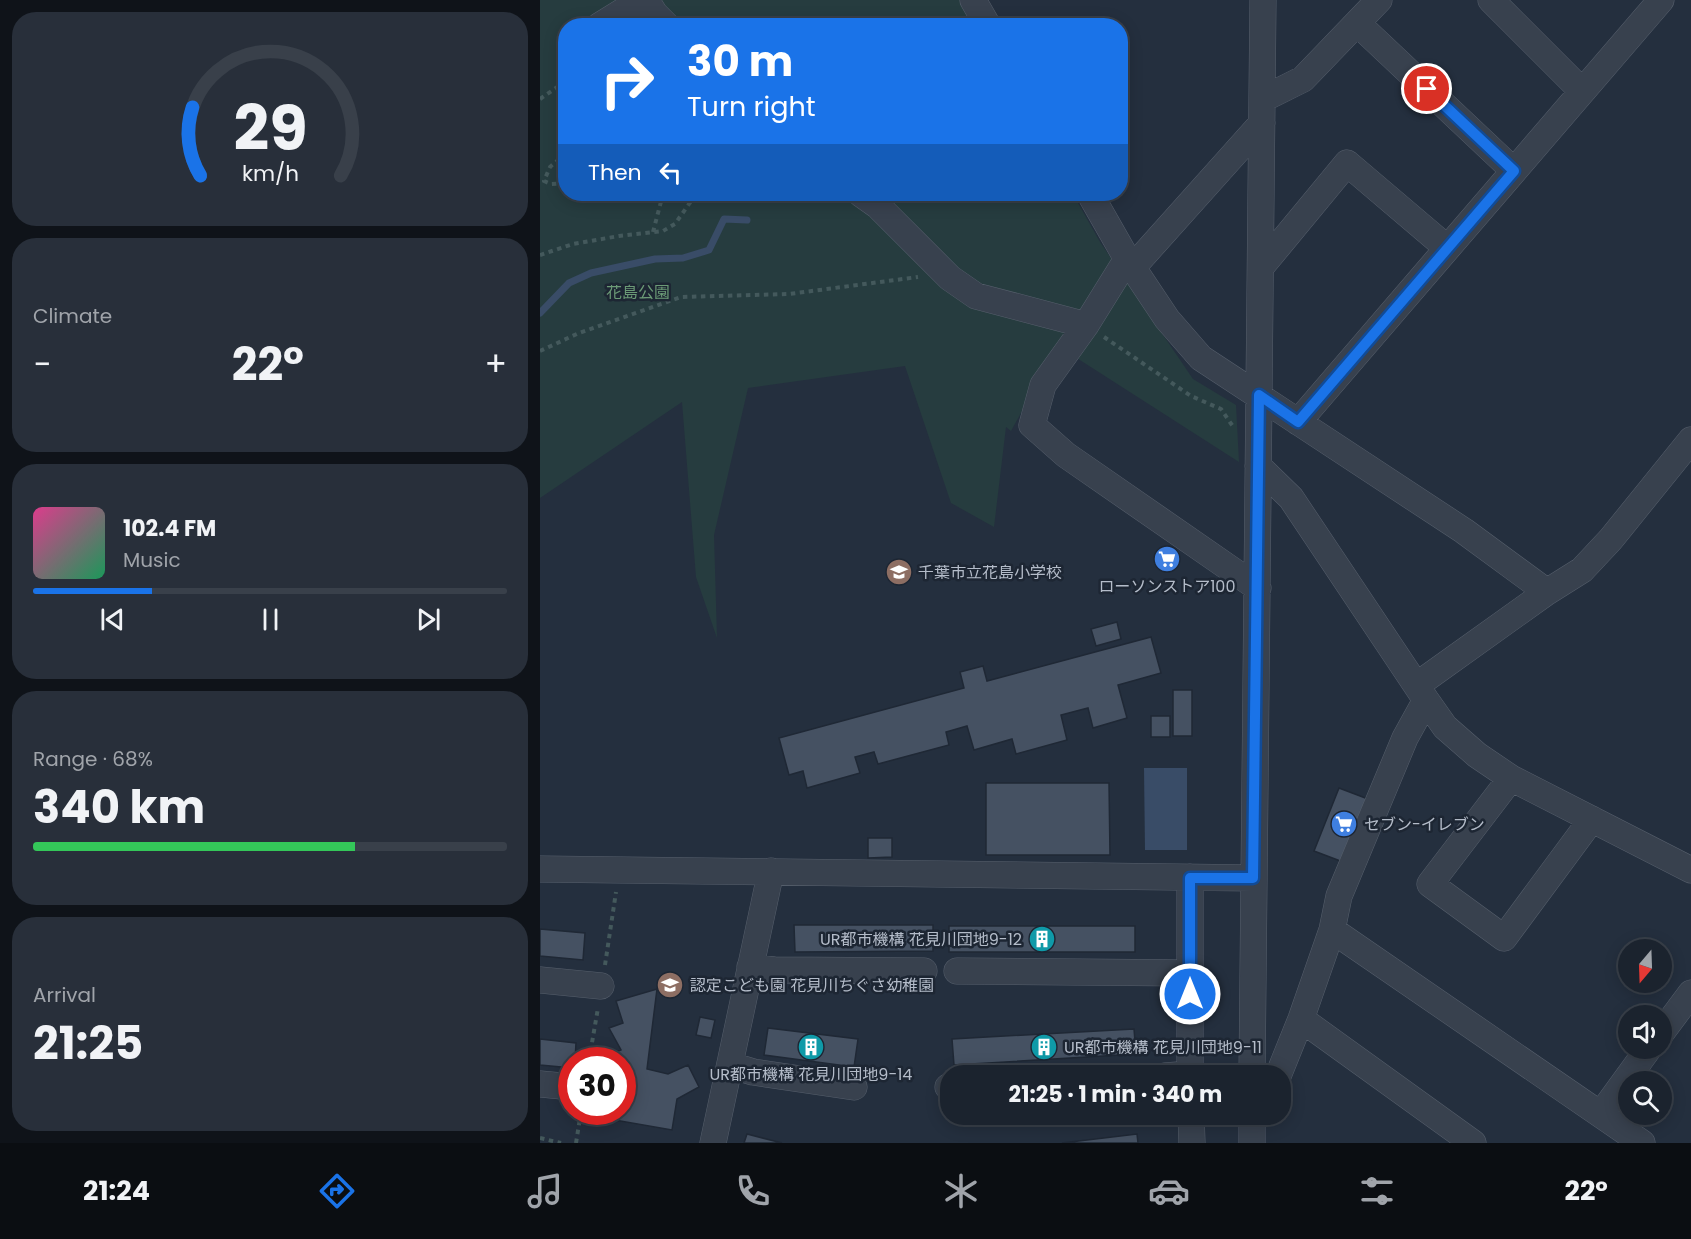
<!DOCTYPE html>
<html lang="en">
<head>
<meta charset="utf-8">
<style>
	body { margin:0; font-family:Poppins,"Noto Sans JP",sans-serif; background:#282f3a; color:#f1f3f6; height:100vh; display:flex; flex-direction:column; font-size:22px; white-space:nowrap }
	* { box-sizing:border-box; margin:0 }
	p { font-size:20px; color:#a0a4aa }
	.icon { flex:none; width:33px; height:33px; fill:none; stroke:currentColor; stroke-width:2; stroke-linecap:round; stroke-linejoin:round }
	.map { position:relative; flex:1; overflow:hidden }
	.side { display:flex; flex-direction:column; gap:12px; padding:12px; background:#0f1319; width:540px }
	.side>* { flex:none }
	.top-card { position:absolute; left:18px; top:18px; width:570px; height:183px; border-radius:24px; box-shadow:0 3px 15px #0003,0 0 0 2px #39404a; background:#1a73e8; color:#fff; overflow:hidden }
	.needle { width:39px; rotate:199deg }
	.controls { position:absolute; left:1078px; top:939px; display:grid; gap:12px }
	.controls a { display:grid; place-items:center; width:54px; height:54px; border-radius:50%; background:#1b232e; box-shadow:0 3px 15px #0003,0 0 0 2px #39404a; font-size:30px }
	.speed { position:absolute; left:18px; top:1047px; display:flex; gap:12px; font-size:30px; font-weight:700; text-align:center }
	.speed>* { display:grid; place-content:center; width:78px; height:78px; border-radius:50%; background:#1b232e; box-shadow:0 3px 15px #0003,0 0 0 2px #39404a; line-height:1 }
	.speed .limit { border:9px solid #d22; background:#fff; color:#111 }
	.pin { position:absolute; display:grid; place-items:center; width:51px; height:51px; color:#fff; margin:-26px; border:3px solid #fff; border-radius:50%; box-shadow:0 2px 6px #0007 }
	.me { position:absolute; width:66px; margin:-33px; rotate:0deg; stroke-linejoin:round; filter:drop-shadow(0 0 4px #0008) }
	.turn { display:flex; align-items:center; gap:21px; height:126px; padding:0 30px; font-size:27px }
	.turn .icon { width:78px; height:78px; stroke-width:2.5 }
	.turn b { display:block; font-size:42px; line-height:51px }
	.then { display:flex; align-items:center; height:57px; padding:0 30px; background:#0003; gap:12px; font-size:22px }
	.big { font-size:45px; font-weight:700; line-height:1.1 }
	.side .card { flex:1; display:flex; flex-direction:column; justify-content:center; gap:9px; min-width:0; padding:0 21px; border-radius:24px; background:#282f3a }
	.side .dial { align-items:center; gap:0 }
	.dial svg { height:156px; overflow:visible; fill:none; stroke:#39404a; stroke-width:7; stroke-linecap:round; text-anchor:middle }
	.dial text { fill:#f1f3f6; stroke:none }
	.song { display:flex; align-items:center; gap:18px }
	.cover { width:72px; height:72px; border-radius:9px; background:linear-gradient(135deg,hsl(330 70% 55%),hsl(150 70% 35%)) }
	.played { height:6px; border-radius:3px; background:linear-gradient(90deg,#1a73e8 25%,#39404a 25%) }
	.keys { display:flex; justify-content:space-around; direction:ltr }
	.heat { display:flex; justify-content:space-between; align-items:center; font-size:33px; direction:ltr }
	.charge { height:9px; border-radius:4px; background:linear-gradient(90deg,#34c759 68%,#39404a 0) }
	.trip { position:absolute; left:400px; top:1065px; width:351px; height:60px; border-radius:24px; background:#1b232e; box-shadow:0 3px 15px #0003,0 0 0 2px #39404a; font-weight:700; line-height:60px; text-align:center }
	.tabs { display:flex; height:96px; justify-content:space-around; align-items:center; background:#0b0e12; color:#a0a4aa }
	.tabs .icon { width:42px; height:42px }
	.tabs .selected { color:#1a73e8 }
	.tabs b { font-size:27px; color:#f1f3f6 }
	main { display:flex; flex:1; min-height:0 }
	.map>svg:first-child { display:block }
</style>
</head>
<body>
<main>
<section class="side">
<div class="card dial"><svg viewBox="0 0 100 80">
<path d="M14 69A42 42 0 1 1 86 69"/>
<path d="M14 69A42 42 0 0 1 10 34" stroke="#1a73e8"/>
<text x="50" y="56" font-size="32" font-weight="700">29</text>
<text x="50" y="72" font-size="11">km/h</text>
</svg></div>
<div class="card"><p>Climate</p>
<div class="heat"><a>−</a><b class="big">22°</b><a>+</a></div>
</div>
<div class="card">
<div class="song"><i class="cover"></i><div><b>102.4 FM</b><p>Music</p></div></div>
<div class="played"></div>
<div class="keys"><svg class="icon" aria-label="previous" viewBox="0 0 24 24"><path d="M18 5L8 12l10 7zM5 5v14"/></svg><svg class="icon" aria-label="pause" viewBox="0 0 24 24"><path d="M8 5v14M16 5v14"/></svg><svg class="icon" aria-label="next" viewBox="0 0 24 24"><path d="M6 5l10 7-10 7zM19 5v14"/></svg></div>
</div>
<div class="card"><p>Range · 68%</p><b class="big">340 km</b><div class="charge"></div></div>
<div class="card"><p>Arrival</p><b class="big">21:25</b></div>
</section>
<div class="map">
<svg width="1151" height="1143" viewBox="0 0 1151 1143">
	<rect width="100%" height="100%" fill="#242f3e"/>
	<path fill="#263c3f" d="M 0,0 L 427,0 L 441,25 L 26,26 L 26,194 L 533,194 L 560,242 L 653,379 L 696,405 L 699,462 L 518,346 L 471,431 L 466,427 L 454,527 L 411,503 L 365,366 L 208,388 L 174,535 L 177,638 L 156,577 L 142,402 L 0,498 Z"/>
	<path fill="#394c67" d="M 604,768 L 647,768 L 647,850 L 605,850 Z"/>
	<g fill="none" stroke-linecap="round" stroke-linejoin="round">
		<path stroke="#394c67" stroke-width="7" d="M 0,313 L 29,283 L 51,273 L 115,259 L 143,258 L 169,250 L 184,219 L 207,220"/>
	</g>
	<path fill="#455162" stroke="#1f2835" stroke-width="1.5" d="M 577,622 L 581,639 L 556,646 L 551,629 Z
		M 611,637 L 621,673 L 578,685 L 587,718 L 553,728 L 548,708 L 521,715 L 527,740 L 476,754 L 472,739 L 434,750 L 427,726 L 406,732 L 409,745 L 338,764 L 334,752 L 315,757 L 320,773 L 267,788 L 263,771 L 249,775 L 239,738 L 424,688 L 420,672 L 443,666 L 447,681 Z
		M 633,690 L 652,690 L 652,736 L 633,736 Z
		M 611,716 L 630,716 L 630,737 L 611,737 Z
		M 446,783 L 569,783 L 570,855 L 446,855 Z
		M 799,788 L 828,799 L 803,862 L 774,851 Z
		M 328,838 L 352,838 L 352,857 L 328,858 Z
		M 254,925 L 393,925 L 393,951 L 255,952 Z
		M 409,926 L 595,926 L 595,952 L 409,952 Z
		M 0,929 L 45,933 L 43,960 L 0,956 Z
		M 117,989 L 107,1069 L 128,1074 L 148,1065 L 159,1087 L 137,1099 L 132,1130 L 63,1118 L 64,1112 L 82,1112 L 82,1060 L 69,1060 L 67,1056 L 81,1050 L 69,1028 L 83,1023 L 76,1001 Z
		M 160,1017 L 175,1020 L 171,1038 L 156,1035 Z
		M 228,1028 L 318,1039 L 314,1067 L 224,1055 Z
		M 594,1029 L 596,1054 L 414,1065 L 412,1039 Z
		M 0,1039 L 36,1043 L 35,1060 L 32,1060 L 32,1068 L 0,1065 Z
		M 207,1134 L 242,1143 L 204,1143 Z
		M 597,1134 L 598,1143 L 522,1143 Z"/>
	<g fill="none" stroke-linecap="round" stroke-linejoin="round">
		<defs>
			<path id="minor" d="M 106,0 L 115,14 L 127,26
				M 433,0 L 448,26
				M 951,0 L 1042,91
				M 817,23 L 974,171
				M 59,26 L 101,0
				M 723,99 L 763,79 L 839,0
				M 321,194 L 338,206 L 410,278 L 436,296 L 546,325
				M 550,194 L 587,259 L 627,319 L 661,358 L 924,531 L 1007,592
				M 587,259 L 546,325 L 503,385 L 492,425 L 526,455 L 718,588
				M 593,267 L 722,123
				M 721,267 L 807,163 L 907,248
				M 758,422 L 1121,0
				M 718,466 L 751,498 L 886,700 L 905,727 L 937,755 L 971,778 L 1151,870
				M 877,685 L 1007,592 L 1042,570 L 1071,539 L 1151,440
				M 971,778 L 890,884 L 964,938 L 1052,819
				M 0,869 L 713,878
				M 792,930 L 1102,1143
				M 210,967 L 234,970 L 384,971
				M 417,971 L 650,973
				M 0,980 L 61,986
				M 761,1019 L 933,1143
				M 1122,1032 L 1151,993
				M 190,1065 L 213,1072 L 314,1087
				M 625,1076 L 650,1074
				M 650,1076 L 650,877
				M 712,1076 L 723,0
				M 738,1076 L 761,1019 L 792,930 L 799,896 L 865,738 L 886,700
				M 0,1084 L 32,1087
				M 408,1087 L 411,1087
				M 651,1114 L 652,1143
				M 1061,1114 L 1109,1048
				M 173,1143 L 231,871
				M 712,1143 L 712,1114"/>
		</defs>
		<use href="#minor" stroke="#565f6c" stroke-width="27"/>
		<path stroke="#44595c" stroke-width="4" stroke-dasharray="4.5 4.5" stroke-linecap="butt" d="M 0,99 L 26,81
			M 26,153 L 10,167 L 4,181 L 11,184 L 26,183
			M 113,232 L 123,194
			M 0,255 L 33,244 L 79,236 L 123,231 L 135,224 L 156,194
			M 564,337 L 651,396 L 681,409 L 694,428
			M 0,351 L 39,333 L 141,297 L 249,294 L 378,277
			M 65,965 L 76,892
			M 49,1060 L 58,1008
			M 0,1138 L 21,1143
			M 36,1143 L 41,1112"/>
		<use href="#minor" stroke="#38414e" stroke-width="26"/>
	</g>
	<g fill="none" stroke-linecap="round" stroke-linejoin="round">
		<defs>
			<path id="route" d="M 650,994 L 650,878 L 713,878 L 719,395 L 758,422 L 974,171 L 887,89"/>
		</defs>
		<use href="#route" stroke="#114b97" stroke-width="15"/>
		<use href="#route" stroke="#1a73e8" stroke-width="10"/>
	</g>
	<defs>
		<symbol id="supermarket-disc" viewBox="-11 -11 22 22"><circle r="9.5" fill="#3f7fe0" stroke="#1d2633"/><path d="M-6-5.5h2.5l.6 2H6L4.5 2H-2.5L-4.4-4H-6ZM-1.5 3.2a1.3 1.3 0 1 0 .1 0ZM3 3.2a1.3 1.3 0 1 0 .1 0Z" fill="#fff"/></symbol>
		<symbol id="school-disc" viewBox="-11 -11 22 22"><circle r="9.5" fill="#8d6e63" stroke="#1d2633"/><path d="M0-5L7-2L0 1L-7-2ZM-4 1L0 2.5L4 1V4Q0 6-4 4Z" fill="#fff"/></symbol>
		<symbol id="building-disc" viewBox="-11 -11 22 22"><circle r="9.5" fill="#0f9aa8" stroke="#1d2633"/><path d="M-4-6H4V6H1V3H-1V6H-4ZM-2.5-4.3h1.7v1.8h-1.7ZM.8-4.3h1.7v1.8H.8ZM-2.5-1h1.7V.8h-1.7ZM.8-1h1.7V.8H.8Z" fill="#fff"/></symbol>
	</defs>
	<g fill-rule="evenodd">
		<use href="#supermarket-disc" x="612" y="544" width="30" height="30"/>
		<use href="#school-disc" x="344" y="557" width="30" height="30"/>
		<use href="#supermarket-disc" x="789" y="809" width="30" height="30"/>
		<use href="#building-disc" x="487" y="924" width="30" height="30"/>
		<use href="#school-disc" x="115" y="970" width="30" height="30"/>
		<use href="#building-disc" x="256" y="1032" width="30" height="30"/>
		<use href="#building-disc" x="489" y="1032" width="30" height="30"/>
	</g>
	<g text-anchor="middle" stroke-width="5" stroke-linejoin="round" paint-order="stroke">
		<g font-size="16" fill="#6b9a76" stroke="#1d2633">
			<text x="98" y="298">花島公園</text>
		</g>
		<g font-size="16" fill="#b4bcc9" stroke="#1d2633" text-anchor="start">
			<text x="378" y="578">千葉市立花島小学校</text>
			<text x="627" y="592" text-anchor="middle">ローソンストア100</text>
			<text x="824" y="830">セブン-イレブン</text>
			<text x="482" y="945" text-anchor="end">UR都市機構 花見川団地9-12</text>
			<text x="150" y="991">認定こども園 花見川ちぐさ幼稚園</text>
			<text x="524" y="1053">UR都市機構 花見川団地9-11</text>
			<text x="271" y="1080" text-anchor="middle">UR都市機構 花見川団地9-14</text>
		</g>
	</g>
</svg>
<div class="controls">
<a><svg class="needle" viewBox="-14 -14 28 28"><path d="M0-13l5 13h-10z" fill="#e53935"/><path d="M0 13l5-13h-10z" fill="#a0a4aa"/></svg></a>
<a><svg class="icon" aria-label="sound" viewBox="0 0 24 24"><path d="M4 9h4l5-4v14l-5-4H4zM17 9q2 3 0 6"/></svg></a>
<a><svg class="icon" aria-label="search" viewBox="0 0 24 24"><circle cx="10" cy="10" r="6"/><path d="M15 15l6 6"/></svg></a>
</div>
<div class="speed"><div class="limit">30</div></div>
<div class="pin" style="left:887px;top:89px;background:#d93025"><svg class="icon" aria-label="arrive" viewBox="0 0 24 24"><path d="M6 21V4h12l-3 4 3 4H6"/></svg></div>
<svg class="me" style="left:650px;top:994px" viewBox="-20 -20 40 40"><circle r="17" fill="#1a73e8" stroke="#fff" stroke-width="3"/><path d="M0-11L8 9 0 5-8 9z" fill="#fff"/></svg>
<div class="trip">21:25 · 1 min · 340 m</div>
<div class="top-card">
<div class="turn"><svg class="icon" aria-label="right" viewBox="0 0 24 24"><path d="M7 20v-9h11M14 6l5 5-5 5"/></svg><div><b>30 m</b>Turn right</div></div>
<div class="then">Then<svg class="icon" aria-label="left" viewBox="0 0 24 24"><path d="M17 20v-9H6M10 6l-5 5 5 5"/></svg></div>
</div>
</div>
</main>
<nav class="tabs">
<b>21:24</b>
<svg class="icon selected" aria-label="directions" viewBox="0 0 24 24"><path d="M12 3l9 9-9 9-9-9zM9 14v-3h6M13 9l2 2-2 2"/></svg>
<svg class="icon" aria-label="music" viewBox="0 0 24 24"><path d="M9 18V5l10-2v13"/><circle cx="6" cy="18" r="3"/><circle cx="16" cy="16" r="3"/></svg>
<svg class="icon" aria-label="phone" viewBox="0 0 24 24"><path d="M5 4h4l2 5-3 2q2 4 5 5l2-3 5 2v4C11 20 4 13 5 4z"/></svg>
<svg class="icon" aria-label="climate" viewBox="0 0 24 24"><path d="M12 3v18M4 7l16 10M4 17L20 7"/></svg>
<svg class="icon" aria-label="car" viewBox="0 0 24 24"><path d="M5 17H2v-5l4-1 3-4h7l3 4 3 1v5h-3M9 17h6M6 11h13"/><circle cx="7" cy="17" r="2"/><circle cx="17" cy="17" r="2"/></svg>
<svg class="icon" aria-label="filters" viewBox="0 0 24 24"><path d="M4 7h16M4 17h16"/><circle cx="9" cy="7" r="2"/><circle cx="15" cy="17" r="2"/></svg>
<b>22°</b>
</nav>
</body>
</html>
